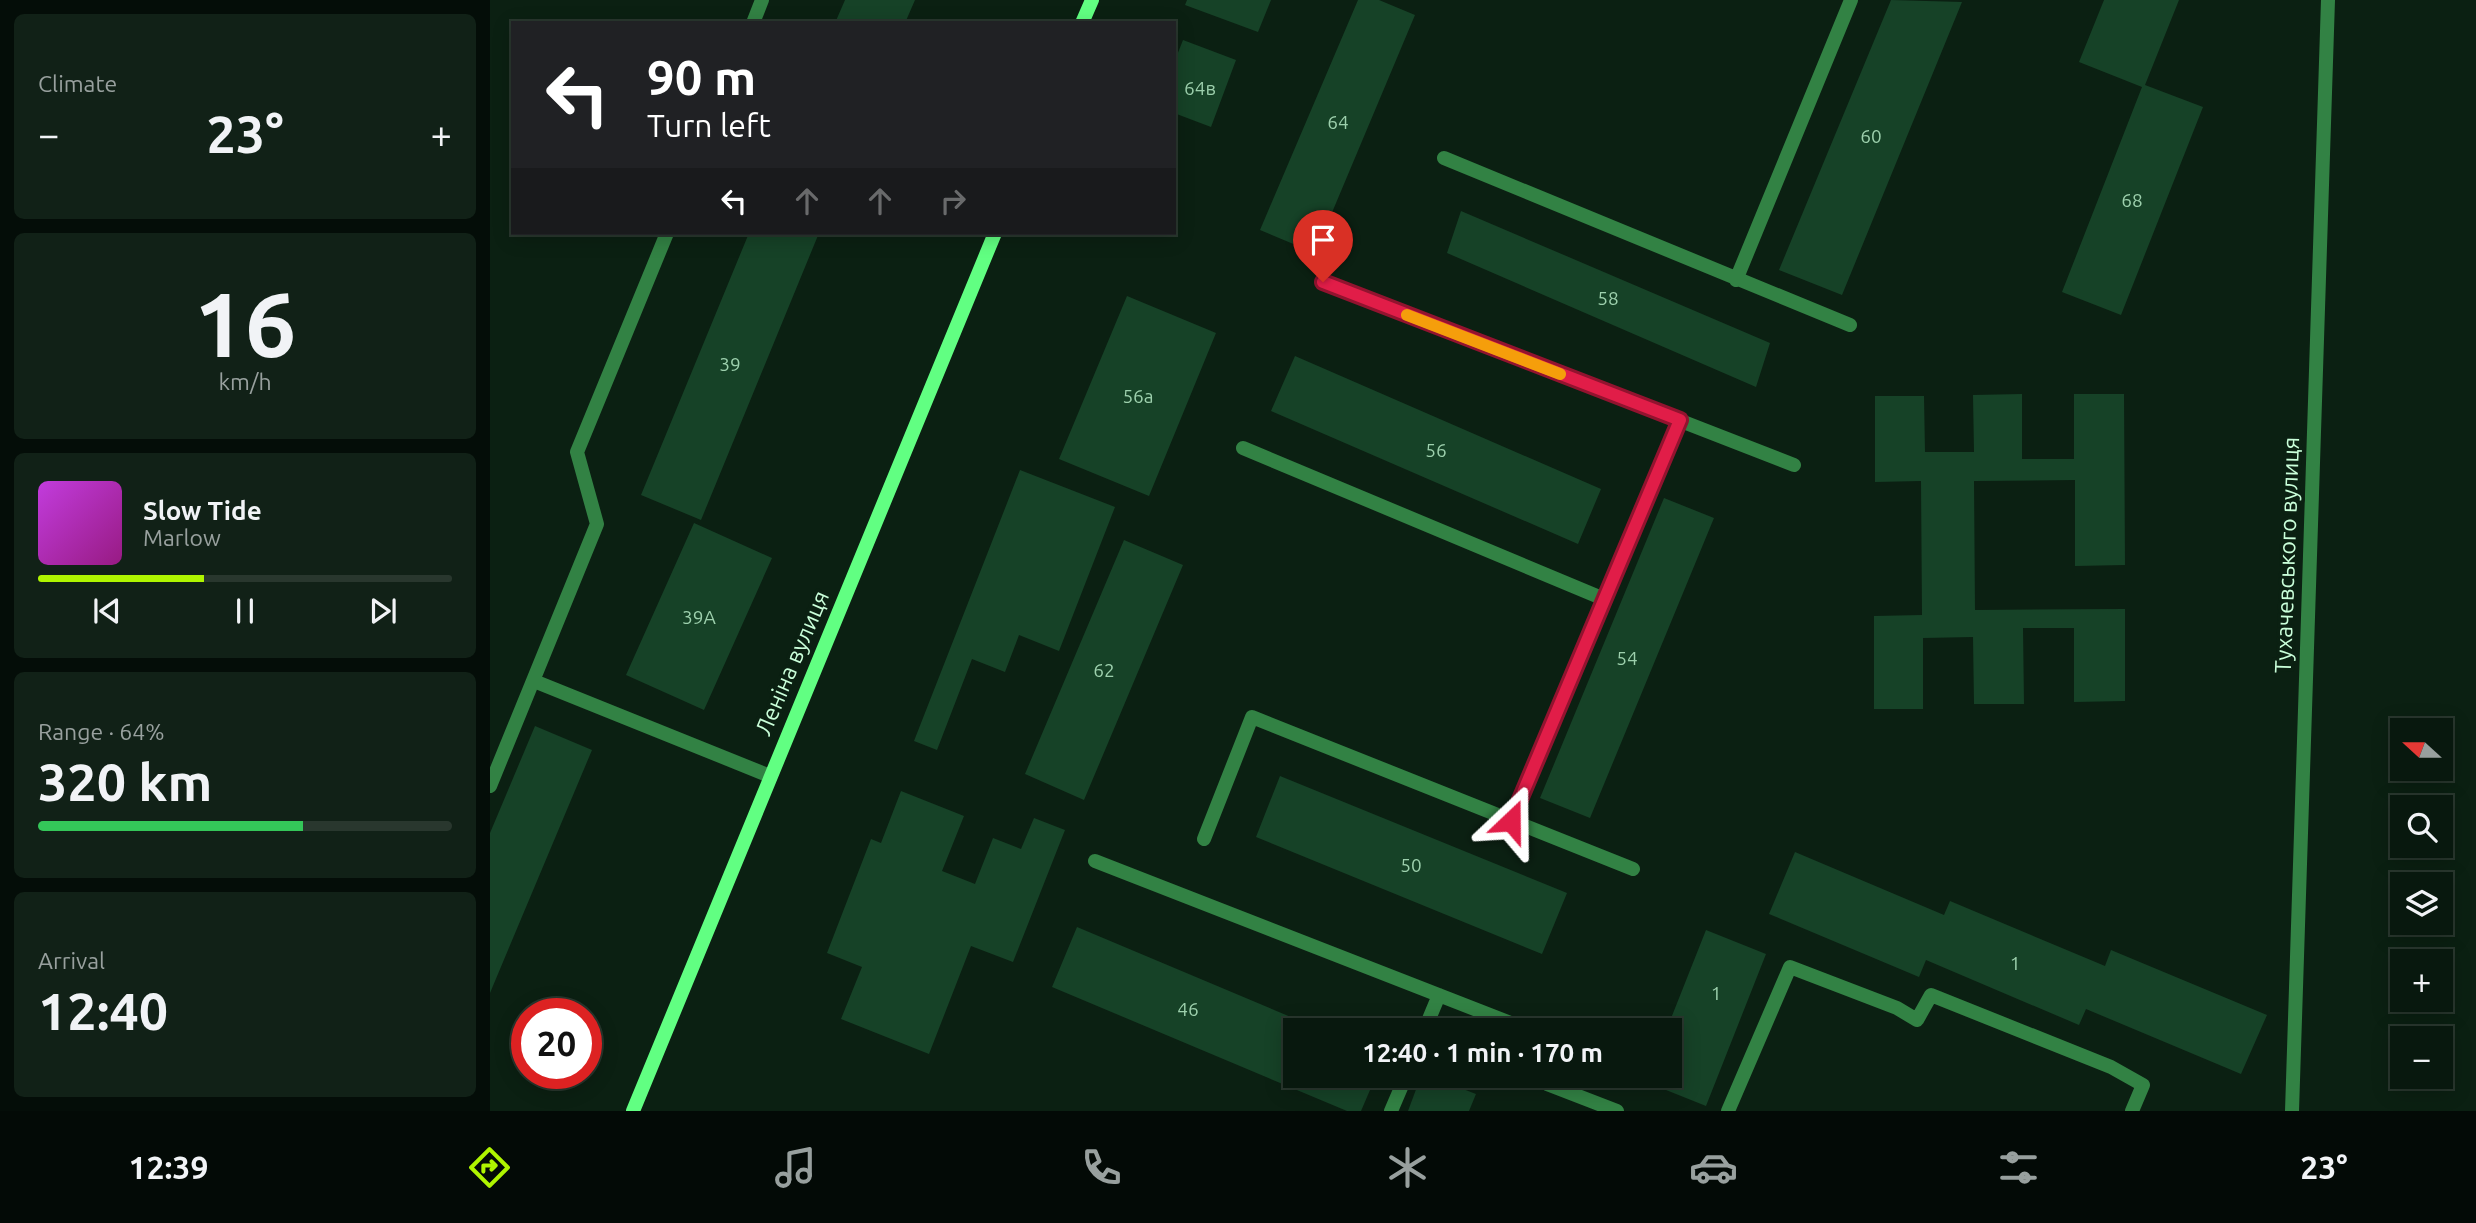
<!DOCTYPE html>
<html lang="en">
<head>
<meta charset="utf-8">
<style>
	body { margin:0; font-family:Ubuntu,sans-serif; background:#112117; color:#f1f3f6; height:100vh; display:flex; flex-direction:column; font-size:26px; white-space:nowrap }
	* { box-sizing:border-box; margin:0 }
	p { font-size:23px; color:#98a09e }
	.icon { flex:none; width:38px; height:38px; fill:none; stroke:currentColor; stroke-width:2; stroke-linecap:round; stroke-linejoin:round }
	.map { position:relative; flex:1; overflow:hidden }
	.side { display:flex; flex-direction:column; gap:14px; padding:14px; background:#040d08; width:490px }
	.side>* { flex:none }
	.top-card { position:absolute; left:21px; top:21px; width:665px; height:214px; border-radius:0px; box-shadow:0 4px 18px #0003,0 0 0 2px #29372e; background:#202124; color:#fff; overflow:hidden }
	.needle { width:46px; rotate:291deg }
	.tools { position:absolute; left:1900px; top:718px; display:grid; gap:14px }
	.tools a { display:grid; place-items:center; width:63px; height:63px; border-radius:0px; background:#08180e; box-shadow:0 4px 18px #0003,0 0 0 2px #29372e; font-size:35px }
	.speed { position:absolute; left:21px; top:998px; display:flex; gap:14px; font-size:35px; font-weight:700; text-align:center }
	.speed>* { display:grid; place-content:center; width:91px; height:91px; border-radius:50%; background:#08180e; box-shadow:0 4px 18px #0003,0 0 0 2px #29372e; line-height:1 }
	.speed .limit { border:10px solid #d22; background:#fff; color:#111 }
	.pin { position:absolute; display:grid; place-items:center; width:60px; height:60px; color:#fff; margin:-72px -30px; border-radius:50% 50% 50% 0; rotate:-45deg; box-shadow:0 0 7px #0007 }
	.pin .icon { rotate:45deg }
	.me { position:absolute; width:77px; margin:-38px; rotate:23deg; stroke-linejoin:round; filter:drop-shadow(0 0 5px #0008) }
	.turn { display:flex; align-items:center; gap:24px; height:147px; padding:0 21px; font-size:32px }
	.turn .icon { width:91px; height:91px; stroke-width:2.5 }
	.turn b { display:block; font-size:49px; line-height:60px }
	.lanes { display:flex; align-items:center; height:66px; padding:0 21px; background:#0003; justify-content:center; gap:35px; direction:ltr }
	.lanes .off { opacity:.35 }
	.big { font-size:52px; font-weight:600; line-height:1.1 }
	.side .widget { flex:1; display:flex; flex-direction:column; justify-content:center; gap:10px; min-width:0; padding:0 24px; border-radius:10px; background:#112117 }
	.side .dial { align-items:center; gap:0 }
	.dial b { font-size:91px; line-height:1 }
	.song { display:flex; align-items:center; gap:21px }
	.cover { width:84px; height:84px; border-radius:10px; background:linear-gradient(135deg,hsl(290 70% 55%),hsl(310 70% 35%)) }
	.played { height:7px; border-radius:4px; background:linear-gradient(90deg,#aff500 40%,#29372e 40%) }
	.keys { display:flex; justify-content:space-around; direction:ltr }
	.heat { display:flex; justify-content:space-between; align-items:center; font-size:38px; direction:ltr }
	.charge { height:10px; border-radius:5px; background:linear-gradient(90deg,#34c759 64%,#29372e 0) }
	.trip { position:absolute; left:793px; top:1018px; width:399px; height:70px; border-radius:0px; background:#08180e; box-shadow:0 4px 18px #0003,0 0 0 2px #29372e; font-weight:600; line-height:70px; text-align:center }
	.menu { display:flex; height:112px; justify-content:space-around; align-items:center; background:#030a06; color:#98a09e }
	.menu .icon { width:49px; height:49px }
	.menu .selected { color:#aff500 }
	.menu b { font-size:32px; color:#f1f3f6 }
	main { display:flex; flex:1; min-height:0 }
	.map>svg:first-child { display:block }
</style>
</head>
<body>
<main>
<section class="side">
<div class="widget"><p>Climate</p>
<div class="heat"><a>−</a><b class="big">23°</b><a>+</a></div>
</div>
<div class="widget dial"><b>16</b><p>km/h</p></div>
<div class="widget">
<div class="song"><i class="cover"></i><div><b>Slow Tide</b><p>Marlow</p></div></div>
<div class="played"></div>
<div class="keys"><svg class="icon" aria-label="previous" viewBox="0 0 24 24"><path d="M18 5L8 12l10 7zM5 5v14"/></svg><svg class="icon" aria-label="pause" viewBox="0 0 24 24"><path d="M8 5v14M16 5v14"/></svg><svg class="icon" aria-label="next" viewBox="0 0 24 24"><path d="M6 5l10 7-10 7zM19 5v14"/></svg></div>
</div>
<div class="widget"><p>Range · 64%</p><b class="big">320 km</b><div class="charge"></div></div>
<div class="widget"><p>Arrival</p><b class="big">12:40</b></div>
</section>
<div class="map">
<svg width="1986" height="1111" viewBox="0 0 1986 1111">
	<rect width="100%" height="100%" fill="#0b2012"/>
	<path fill="#164227" d="M 355,0 L 425,0 L 415,23 L 345,23 Z
		M 697,0 L 781,0 L 768,32 L 695,5 Z
		M 868,0 L 889,0 L 925,15 L 825,253 L 770,230 Z
		M 1401,0 L 1472,2 L 1352,295 L 1289,270 Z
		M 1614,0 L 1689,0 L 1655,85 L 1713,107 L 1631,315 L 1572,292 L 1652,87 L 1589,62 Z
		M 693,40 L 746,60 L 721,127 L 684,113 L 684,63 Z
		M 971,211 L 1280,343 L 1266,387 L 957,253 Z
		M 259,233 L 329,233 L 211,520 L 151,495 Z
		M 637,296 L 726,333 L 659,496 L 569,459 Z
		M 805,356 L 1111,489 L 1088,544 L 781,411 Z
		M 1532,394 L 1532,459 L 1584,459 L 1584,394 L 1634,394 L 1635,565 L 1585,566 L 1585,480 L 1484,481 L 1485,610 L 1635,609 L 1635,701 L 1584,702 L 1584,628 L 1533,628 L 1534,704 L 1484,704 L 1483,637 L 1433,638 L 1433,709 L 1384,709 L 1384,616 L 1432,615 L 1431,481 L 1385,482 L 1385,396 L 1434,396 L 1435,452 L 1484,452 L 1483,395 Z
		M 530,470 L 625,507 L 569,651 L 529,635 L 515,672 L 482,659 L 447,750 L 424,741 Z
		M 1174,498 L 1224,518 L 1100,818 L 1050,798 Z
		M 204,523 L 282,558 L 214,710 L 136,675 Z
		M 634,540 L 693,565 L 594,800 L 535,774 Z
		M 45,726 L 102,750 L 0,993 L 0,833 Z
		M 790,776 L 1077,893 L 1052,954 L 766,837 Z
		M 411,791 L 474,816 L 452,871 L 485,884 L 503,838 L 531,849 L 544,818 L 575,830 L 523,962 L 481,946 L 439,1054 L 351,1019 L 372,967 L 337,953 L 381,839 L 391,843 Z
		M 1305,852 L 1454,915 L 1460,901 L 1615,966 L 1621,950 L 1777,1015 L 1751,1074 L 1596,1009 L 1589,1025 L 1436,960 L 1429,977 L 1279,914 Z
		M 587,927 L 834,1031 L 805,1031 L 805,1076 L 886,1076 L 871,1111 L 857,1111 L 562,987 Z
		M 1216,930 L 1276,954 L 1216,1106 L 1156,1082 L 1158,1076 L 1180,1076 L 1180,1031 L 1176,1031 Z
		M 931,1076 L 939,1076 L 986,1094 L 979,1111 L 918,1111 Z"/>
	<g fill="none" stroke-linecap="round" stroke-linejoin="round">
		<path stroke="#328244" stroke-width="14" d="M 263,23 L 272,0
			M 954,158 L 1360,325
			M 1246,280 L 1361,0
			M 833,282 L 1304,465
			M 753,448 L 1114,599
			M 44,681 L 280,776
			M 0,786 L 107,524 L 87,452 L 177,233
			M 1021,821 L 1190,420
			M 714,839 L 762,717 L 1143,869
			M 605,861 L 1041,1031
			M 934,1031 L 949,995
			M 1057,1084 L 1127,1111
			M 901,1111 L 916,1076
			M 1238,1111 L 1300,967 L 1407,1008 L 1427,1020 L 1441,995 L 1621,1067 L 1653,1085 L 1642,1111"/>
		<path stroke="#328244" stroke-width="14" d="M 1802,1111 L 1838,0"/>
		<path stroke="#61ff82" stroke-width="14" d="M 592,23 L 602,0
			M 143,1111 L 505,233"/>
	</g>
	<g fill="none" stroke-linecap="round" stroke-linejoin="round">
		<defs>
			<path id="route" d="M 833,282 L 1190,420 L 1021,821"/>
		</defs>
		<use href="#route" stroke="#92132f" stroke-width="18"/>
		<use href="#route" stroke="#e11d48" stroke-width="12"/>
		<path stroke="#f59e0b" stroke-width="12" d="M 917,315 L 1070,374"/>
	</g>
	<g text-anchor="middle" stroke-width="7" stroke-linejoin="round" paint-order="stroke">
		<g font-size="19" fill="#9dd0ad">
			<text x="710" y="95">64в</text>
			<text x="848" y="129">64</text>
			<text x="1381" y="143">60</text>
			<text x="1642" y="207">68</text>
			<text x="1118" y="305">58</text>
			<text x="240" y="371">39</text>
			<text x="648" y="403">56а</text>
			<text x="946" y="457">56</text>
			<text x="209" y="624">39А</text>
			<text x="1137" y="665">54</text>
			<text x="614" y="677">62</text>
			<text x="921" y="872">50</text>
			<text x="1525" y="970">1</text>
			<text x="1226" y="1000">1</text>
			<text x="698" y="1016">46</text>
		</g>
		<g font-size="23" fill="#caffda" stroke="#0b2012">
			<text transform="translate(1797 555) rotate(-88)" y="8">Тухачевського вулиця</text>
			<text transform="translate(302 663) rotate(-67)" y="8">Леніна вулиця</text>
		</g>
	</g>
</svg>
<div class="tools">
<a><svg class="needle" viewBox="-14 -14 28 28"><path d="M0-13l5 13h-10z" fill="#e53935"/><path d="M0 13l5-13h-10z" fill="#98a09e"/></svg></a>
<a><svg class="icon" aria-label="search" viewBox="0 0 24 24"><circle cx="10" cy="10" r="6"/><path d="M15 15l6 6"/></svg></a>
<a><svg class="icon" aria-label="layers" viewBox="0 0 24 24"><path d="M12 4l9 5-9 5-9-5zM3 14l9 5 9-5"/></svg></a>
<a>+</a>
<a>−</a>
</div>
<div class="speed"><div class="limit">20</div></div>
<div class="pin" style="left:833px;top:282px;background:#d93025"><svg class="icon" aria-label="arrive" viewBox="0 0 24 24"><path d="M6 21V4h12l-3 4 3 4H6"/></svg></div>
<svg class="me" style="left:1021px;top:821px" viewBox="-20 -20 40 40"><path d="M0-17L14 15 0 8-14 15z" fill="#e11d48" stroke="#fff" stroke-width="4"/></svg>
<div class="trip">12:40 · 1 min · 170 m</div>
<div class="top-card">
<div class="turn"><svg class="icon" aria-label="left" viewBox="0 0 24 24"><path d="M17 20v-9H6M10 6l-5 5 5 5"/></svg><div><b>90 m</b>Turn left</div></div>
<div class="lanes"><svg class="icon" aria-label="left" viewBox="0 0 24 24"><path d="M17 20v-9H6M10 6l-5 5 5 5"/></svg><svg class="icon off" aria-label="ahead" viewBox="0 0 24 24"><path d="M12 20V5M6 11l6-6 6 6"/></svg><svg class="icon off" aria-label="ahead" viewBox="0 0 24 24"><path d="M12 20V5M6 11l6-6 6 6"/></svg><svg class="icon off" aria-label="right" viewBox="0 0 24 24"><path d="M7 20v-9h11M14 6l5 5-5 5"/></svg></div>
</div>
</div>
</main>
<nav class="menu">
<b>12:39</b>
<svg class="icon selected" aria-label="directions" viewBox="0 0 24 24"><path d="M12 3l9 9-9 9-9-9zM9 14v-3h6M13 9l2 2-2 2"/></svg>
<svg class="icon" aria-label="music" viewBox="0 0 24 24"><path d="M9 18V5l10-2v13"/><circle cx="6" cy="18" r="3"/><circle cx="16" cy="16" r="3"/></svg>
<svg class="icon" aria-label="phone" viewBox="0 0 24 24"><path d="M5 4h4l2 5-3 2q2 4 5 5l2-3 5 2v4C11 20 4 13 5 4z"/></svg>
<svg class="icon" aria-label="climate" viewBox="0 0 24 24"><path d="M12 3v18M4 7l16 10M4 17L20 7"/></svg>
<svg class="icon" aria-label="car" viewBox="0 0 24 24"><path d="M5 17H2v-5l4-1 3-4h7l3 4 3 1v5h-3M9 17h6M6 11h13"/><circle cx="7" cy="17" r="2"/><circle cx="17" cy="17" r="2"/></svg>
<svg class="icon" aria-label="filters" viewBox="0 0 24 24"><path d="M4 7h16M4 17h16"/><circle cx="9" cy="7" r="2"/><circle cx="15" cy="17" r="2"/></svg>
<b>23°</b>
</nav>
</body>
</html>
